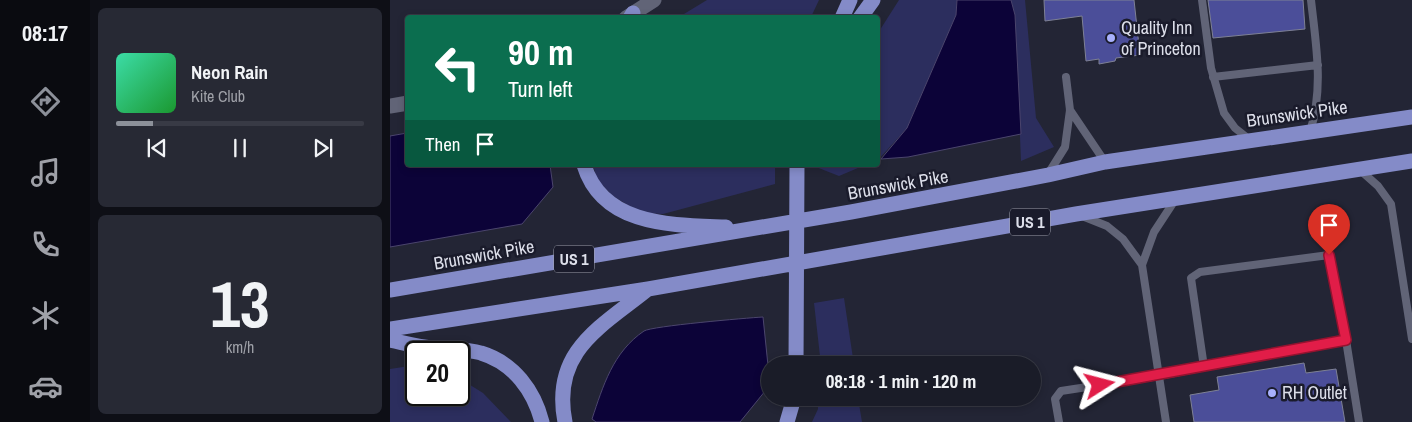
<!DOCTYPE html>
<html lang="en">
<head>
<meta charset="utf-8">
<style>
	body { margin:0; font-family:"Archivo Narrow",sans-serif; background:#272934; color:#f1f3f6; height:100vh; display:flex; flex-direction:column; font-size:19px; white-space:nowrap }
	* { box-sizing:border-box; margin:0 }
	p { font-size:16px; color:#9fa1a8 }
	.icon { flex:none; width:28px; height:28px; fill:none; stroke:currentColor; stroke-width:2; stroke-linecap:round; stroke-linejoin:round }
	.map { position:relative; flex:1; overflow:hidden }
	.sheet { display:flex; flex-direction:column; gap:8px; padding:8px; background:#0e0f16; width:300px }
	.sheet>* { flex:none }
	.banner { position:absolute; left:15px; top:15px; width:475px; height:152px; border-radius:5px; box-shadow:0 2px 8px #0003,0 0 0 1px #383a45; background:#0b6e4f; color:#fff; overflow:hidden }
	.speed { position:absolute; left:15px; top:341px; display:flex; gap:10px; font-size:25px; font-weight:700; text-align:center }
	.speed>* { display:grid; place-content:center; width:65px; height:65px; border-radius:50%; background:#1a1c28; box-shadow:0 2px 8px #0003,0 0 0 1px #383a45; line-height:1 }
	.speed .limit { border:2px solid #111; border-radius:8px; background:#fff; color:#111 }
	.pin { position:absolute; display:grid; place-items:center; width:42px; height:42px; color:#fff; margin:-51px -21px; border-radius:50% 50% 50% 0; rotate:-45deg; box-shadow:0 0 5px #0007 }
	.pin .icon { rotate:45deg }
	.me { position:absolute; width:55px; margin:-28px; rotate:81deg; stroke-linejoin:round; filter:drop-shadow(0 0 4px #0008) }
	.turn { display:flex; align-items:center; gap:18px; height:105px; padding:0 20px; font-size:22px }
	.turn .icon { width:65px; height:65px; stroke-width:2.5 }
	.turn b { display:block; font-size:35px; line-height:42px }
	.then { display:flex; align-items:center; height:48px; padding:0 20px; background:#0003; gap:10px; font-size:19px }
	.sheet .widget { flex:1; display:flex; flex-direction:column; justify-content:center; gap:8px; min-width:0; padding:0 18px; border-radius:8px; background:#272934 }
	.sheet .dial { align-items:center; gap:0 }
	.dial b { font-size:65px; line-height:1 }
	.song { display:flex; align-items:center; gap:15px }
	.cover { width:60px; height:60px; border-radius:8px; background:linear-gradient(135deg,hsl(160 70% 55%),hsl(130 70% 35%)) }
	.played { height:5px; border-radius:2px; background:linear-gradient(90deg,#8c9099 15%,#383a45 15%) }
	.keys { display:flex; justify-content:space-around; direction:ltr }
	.trip { position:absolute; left:371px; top:356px; width:280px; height:50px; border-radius:25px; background:#1a1c28; box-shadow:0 2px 8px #0003,0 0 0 1px #383a45; font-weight:800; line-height:50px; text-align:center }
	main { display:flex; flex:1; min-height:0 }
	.tabs { display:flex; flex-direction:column; width:90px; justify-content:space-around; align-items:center; background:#0a0b10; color:#9fa1a8 }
	.tabs .icon { width:35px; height:35px }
	.tabs .active { color:#8c9099 }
	.tabs b { font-size:22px; color:#f1f3f6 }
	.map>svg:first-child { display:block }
</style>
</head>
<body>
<main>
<nav class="tabs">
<b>08:17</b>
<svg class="icon active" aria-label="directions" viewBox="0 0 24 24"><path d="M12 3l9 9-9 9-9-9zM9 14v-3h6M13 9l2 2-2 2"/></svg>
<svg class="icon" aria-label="music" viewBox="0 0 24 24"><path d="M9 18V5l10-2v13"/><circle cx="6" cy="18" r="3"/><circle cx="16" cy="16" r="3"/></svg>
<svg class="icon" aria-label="phone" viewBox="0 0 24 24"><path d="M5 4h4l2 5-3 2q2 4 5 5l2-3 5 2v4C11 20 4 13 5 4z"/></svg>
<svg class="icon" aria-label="climate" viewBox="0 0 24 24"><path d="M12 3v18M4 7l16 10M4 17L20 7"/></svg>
<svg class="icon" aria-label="car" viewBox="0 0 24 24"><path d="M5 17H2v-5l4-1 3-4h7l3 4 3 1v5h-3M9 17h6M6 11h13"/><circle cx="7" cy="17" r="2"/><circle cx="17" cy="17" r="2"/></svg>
</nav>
<section class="sheet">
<div class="widget">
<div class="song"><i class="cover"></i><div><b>Neon Rain</b><p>Kite Club</p></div></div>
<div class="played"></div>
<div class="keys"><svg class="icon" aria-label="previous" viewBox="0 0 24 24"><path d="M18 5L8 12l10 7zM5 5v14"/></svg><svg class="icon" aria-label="pause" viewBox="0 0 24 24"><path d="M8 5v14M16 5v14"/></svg><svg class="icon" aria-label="next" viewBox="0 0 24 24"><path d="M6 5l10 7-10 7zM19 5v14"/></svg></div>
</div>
<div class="widget dial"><b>13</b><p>km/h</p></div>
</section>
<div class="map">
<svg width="1022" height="422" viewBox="0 0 1022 422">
	<rect width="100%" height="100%" fill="#232535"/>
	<path fill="#2c2e5e" d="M 317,0 L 429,0 L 421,17 L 289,17 Z
		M 509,0 L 567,0 L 566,15 L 517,128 L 488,160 L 488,33 Z
		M 621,0 L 635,0 L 646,118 L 664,147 L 631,161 L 625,15 Z
		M 203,165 L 385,165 L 385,184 L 273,214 L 251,213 L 223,196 L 207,180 Z
		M 421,165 L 475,165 L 449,176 Z
		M 454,298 L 464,365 L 431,365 L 424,303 Z
		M 26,365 L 26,395 L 69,395 L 69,378 L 93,393 L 121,422 L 0,422 L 0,369 Z
		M 428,398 L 468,398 L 472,422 L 422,422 L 428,409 Z"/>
	<path fill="#0c0338" stroke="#4b456d" d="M 567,0 L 621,0 L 625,15 L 631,134 L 518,157 L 491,159 L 517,128 L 566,15 Z
		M 17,133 L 18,165 L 160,165 L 163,187 L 132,224 L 0,247 L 0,136 Z
		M 373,317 L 380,385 L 350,422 L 206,422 L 202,419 C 213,386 223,352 254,331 C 262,326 356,318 373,317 Z"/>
	<path fill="#4b4e99" stroke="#7e8195" d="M 654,0 L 744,0 L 750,55 L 726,58 L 725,61 L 709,64 L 709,59 L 696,61 L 692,16 L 655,21 Z
		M 818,0 L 913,0 L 915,29 L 823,38 Z
		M 914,363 L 916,373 L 946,369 L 955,422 L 804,422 L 800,395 L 829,390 L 827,377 Z"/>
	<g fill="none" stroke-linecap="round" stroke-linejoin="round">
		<path stroke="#616477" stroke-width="8" d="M 812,0 L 821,68 L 834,113 L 845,128 L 860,140
			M 823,77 L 928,65
			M 680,110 L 715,162
			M 920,132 C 934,88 926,45 921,0
			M 970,170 L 988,186 L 1001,204 L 1022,339
			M 658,174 L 675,147 L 680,110 L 676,77
			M 692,216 L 717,226 L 733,239 L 752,265 L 776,422
			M 752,265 L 764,232 L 785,200
			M 956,340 L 969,422
			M 669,422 L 665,399 L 671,391 L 769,376 L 956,340 L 939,255 L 810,272 L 801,278 L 814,367"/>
		<path stroke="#616477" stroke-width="15" d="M 236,18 L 264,0
			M 0,106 L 18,103"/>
		<path stroke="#848bc8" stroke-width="15" d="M 240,18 L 243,13
			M 452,18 L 460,0
			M 470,18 L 483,0
			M 194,165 C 213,227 284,225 336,227
			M 0,290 L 461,212 L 658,175 L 715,162 L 1022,117
			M 0,329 L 258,289 L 686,214 L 1022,161
			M 0,340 C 14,343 28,347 42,348 C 57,350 76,348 91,353 C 124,363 144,391 152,422
			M 406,365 L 407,165
			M 175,422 C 161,351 211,327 258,289
			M 397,422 L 404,398"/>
	</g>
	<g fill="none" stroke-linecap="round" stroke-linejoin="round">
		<defs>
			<path id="route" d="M 710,385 L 956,340 L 939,255"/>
		</defs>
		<use href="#route" stroke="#92132f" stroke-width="12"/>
		<use href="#route" stroke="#e11d48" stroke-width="9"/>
	</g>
	<g fill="#a8b0fc" stroke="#1a1b2b" stroke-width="2">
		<circle cx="721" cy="38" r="5"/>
		<circle cx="882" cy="393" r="5"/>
	</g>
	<g text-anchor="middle" stroke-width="5" stroke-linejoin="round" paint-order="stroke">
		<g fill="#1a1b2b" stroke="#a2a4b1" stroke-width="1">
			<rect x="620" y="208.5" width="40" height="27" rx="4"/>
			<rect x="164" y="245.5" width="40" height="27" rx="4"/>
		</g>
		<g font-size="16" font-weight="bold" fill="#dddfea">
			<text x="640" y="228">US 1</text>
			<text x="184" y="265">US 1</text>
		</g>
		<g font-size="18" fill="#dddfea" stroke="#1a1b2b" text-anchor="start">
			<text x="731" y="34">Quality Inn<tspan x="731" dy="21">of Princeton</tspan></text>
			<text x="892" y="399">RH Outlet</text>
		</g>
		<g font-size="18" fill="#dddfea" stroke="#1a1b2b">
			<text transform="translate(907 114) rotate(-8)" y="6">Brunswick Pike</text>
			<text transform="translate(508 185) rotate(-10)" y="6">Brunswick Pike</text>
			<text transform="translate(94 255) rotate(-10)" y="6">Brunswick Pike</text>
		</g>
	</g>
</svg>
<div class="speed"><div class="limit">20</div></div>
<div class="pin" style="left:939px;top:255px;background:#d93025"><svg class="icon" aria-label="arrive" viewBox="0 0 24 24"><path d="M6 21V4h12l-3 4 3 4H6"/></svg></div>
<svg class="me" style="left:710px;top:385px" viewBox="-20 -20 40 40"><path d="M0-17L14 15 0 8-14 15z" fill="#e11d48" stroke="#fff" stroke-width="4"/></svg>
<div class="trip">08:18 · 1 min · 120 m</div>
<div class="banner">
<div class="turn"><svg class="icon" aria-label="left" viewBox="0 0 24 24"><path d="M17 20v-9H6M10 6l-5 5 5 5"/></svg><div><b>90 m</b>Turn left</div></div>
<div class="then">Then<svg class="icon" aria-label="arrive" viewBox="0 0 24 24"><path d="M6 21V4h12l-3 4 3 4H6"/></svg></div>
</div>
</div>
</main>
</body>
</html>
